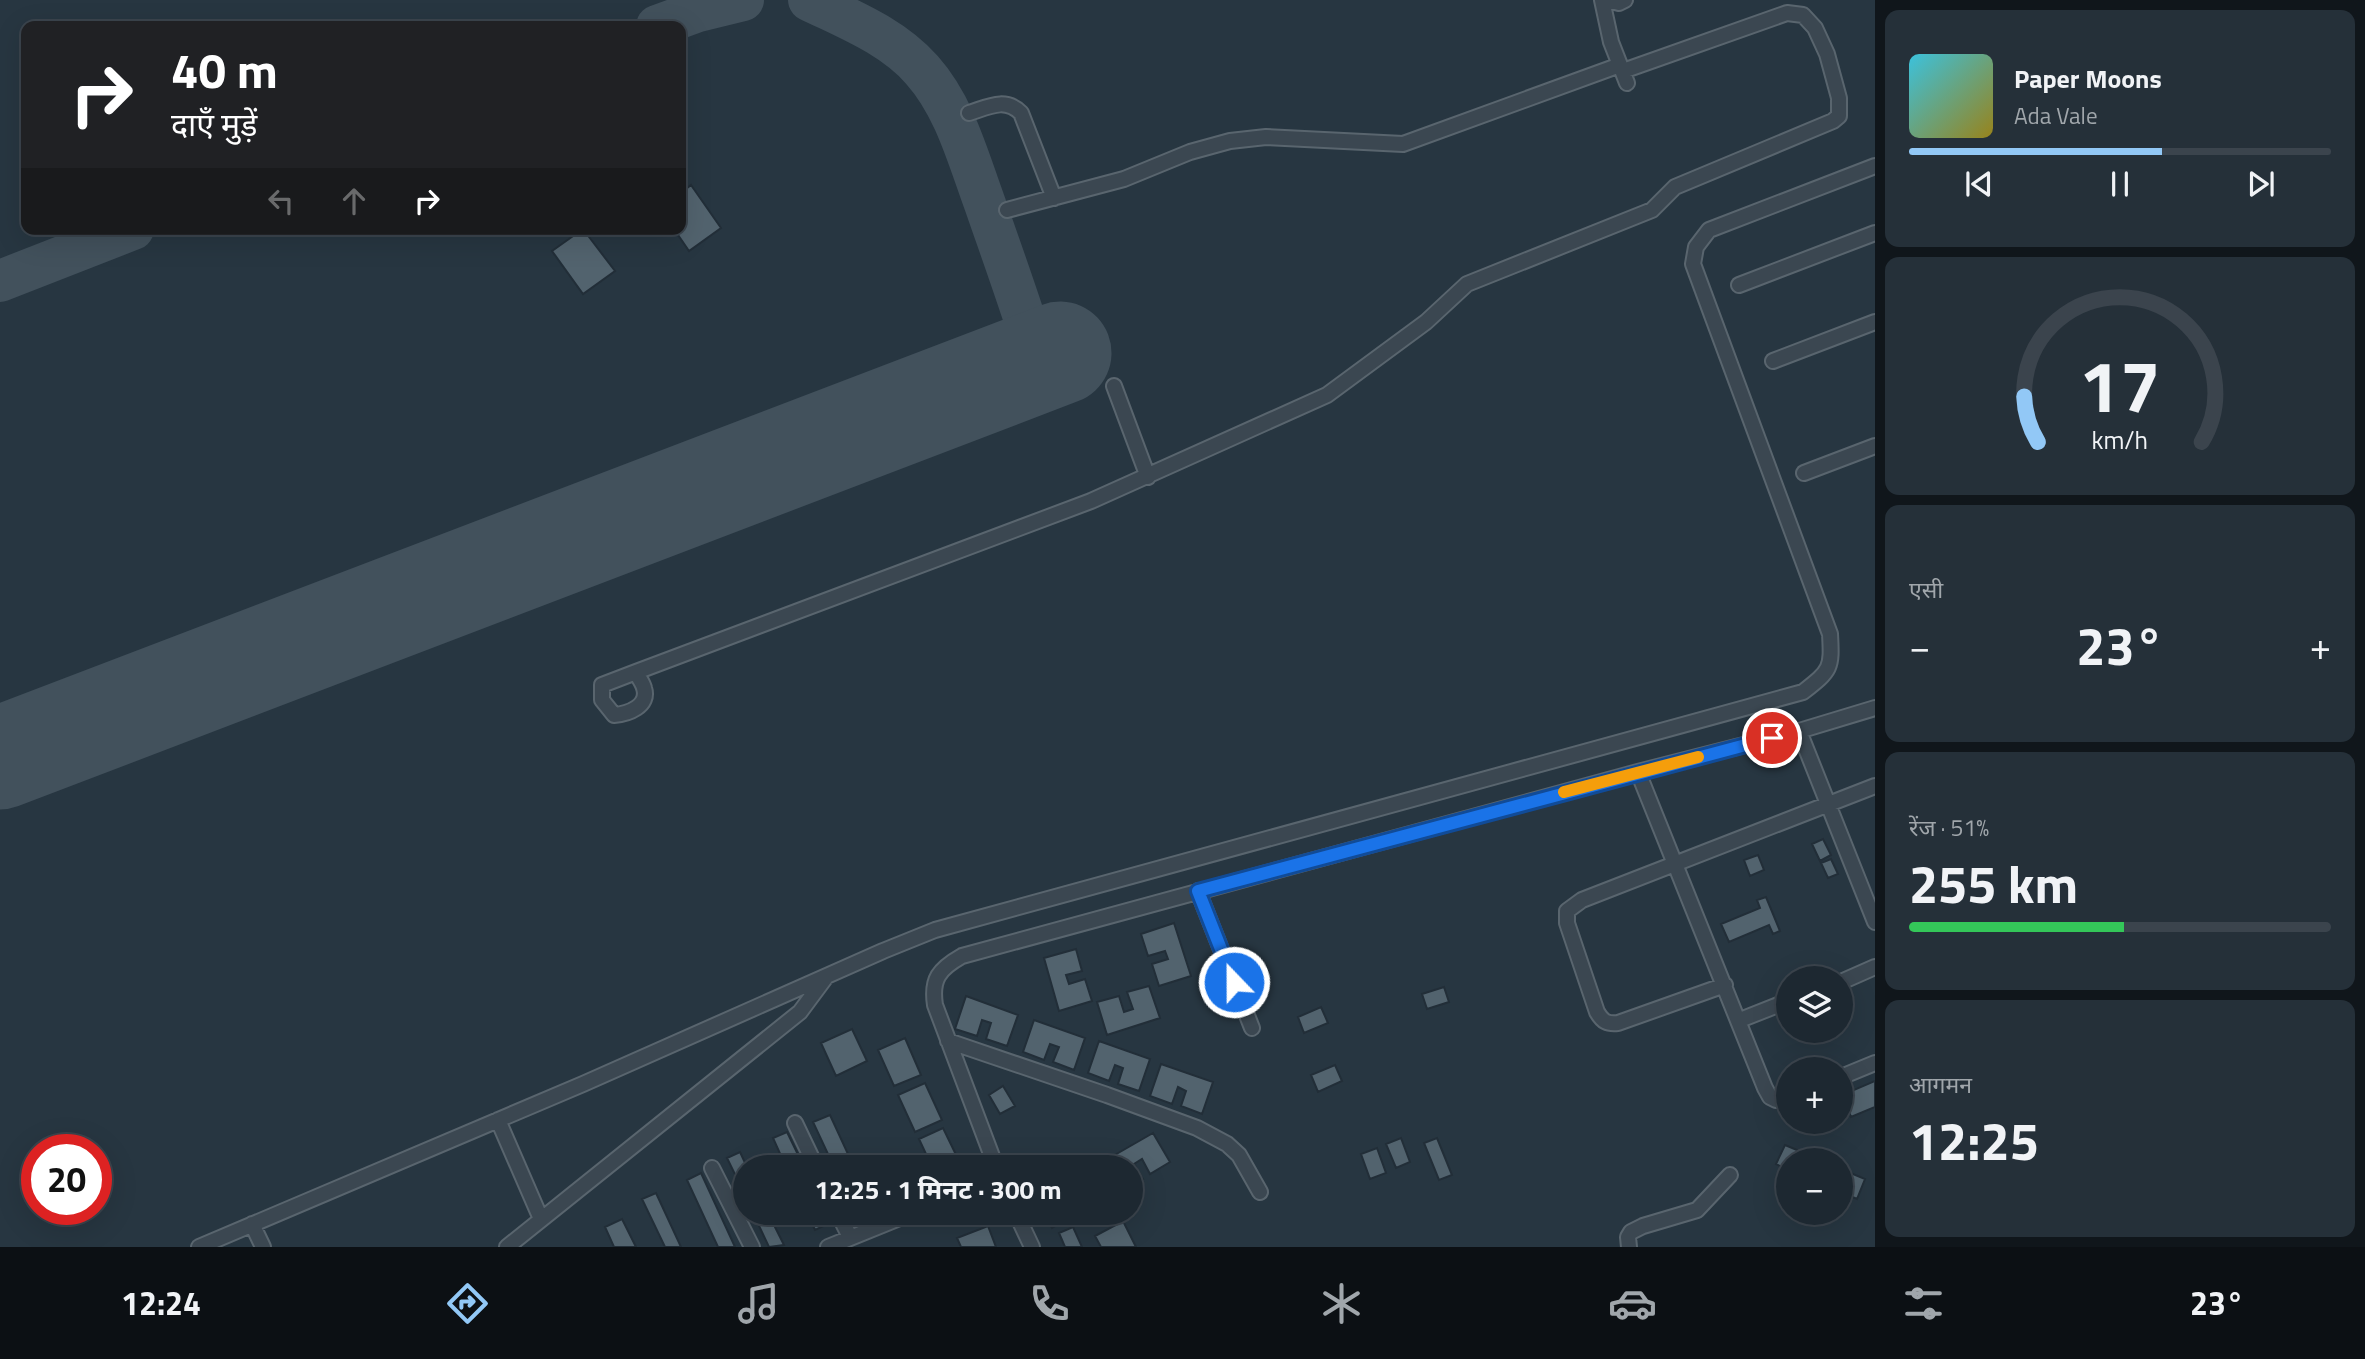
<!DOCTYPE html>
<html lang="hi">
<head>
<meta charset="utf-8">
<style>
	body { margin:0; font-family:"Titillium Web","Noto Sans Devanagari",sans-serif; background:#253039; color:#f1f3f6; height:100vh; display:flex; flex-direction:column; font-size:26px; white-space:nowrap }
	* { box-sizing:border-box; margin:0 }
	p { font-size:23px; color:#a0a6ab }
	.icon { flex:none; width:38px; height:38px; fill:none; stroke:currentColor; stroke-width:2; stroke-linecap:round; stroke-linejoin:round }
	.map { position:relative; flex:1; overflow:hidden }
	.drawer { display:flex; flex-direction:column; gap:10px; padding:10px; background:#10161b; width:490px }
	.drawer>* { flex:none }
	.hud { position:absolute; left:21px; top:21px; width:665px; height:214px; border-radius:14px; box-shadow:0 7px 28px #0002,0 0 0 2px #3b444d; background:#202124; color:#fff; overflow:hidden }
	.tools { position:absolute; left:1776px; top:966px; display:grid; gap:14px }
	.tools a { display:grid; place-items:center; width:77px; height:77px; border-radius:50%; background:#1d2831; box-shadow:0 7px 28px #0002,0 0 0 2px #3b444d; font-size:35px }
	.speed { position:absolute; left:21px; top:1134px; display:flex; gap:14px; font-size:35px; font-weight:700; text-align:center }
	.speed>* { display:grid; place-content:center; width:91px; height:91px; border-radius:50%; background:#1d2831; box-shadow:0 7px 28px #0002,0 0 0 2px #3b444d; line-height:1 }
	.speed .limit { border:10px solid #d22; background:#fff; color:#111 }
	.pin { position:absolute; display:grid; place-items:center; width:60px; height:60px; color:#fff; margin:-30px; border:4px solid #fff; border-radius:50%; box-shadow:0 2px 7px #0007 }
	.me { position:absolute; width:77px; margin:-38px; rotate:338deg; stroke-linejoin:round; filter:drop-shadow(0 0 5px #0008) }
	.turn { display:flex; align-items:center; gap:24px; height:147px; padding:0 35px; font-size:32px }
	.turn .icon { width:91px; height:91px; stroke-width:2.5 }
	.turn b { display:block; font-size:49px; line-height:60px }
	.lanes { display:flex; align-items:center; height:66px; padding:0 35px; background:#0003; justify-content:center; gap:35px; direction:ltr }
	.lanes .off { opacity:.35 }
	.big { font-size:52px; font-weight:700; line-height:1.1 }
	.drawer .widget { flex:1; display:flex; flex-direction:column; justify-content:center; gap:10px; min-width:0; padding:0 24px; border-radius:14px; background:#253039 }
	.drawer .dial { align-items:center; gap:0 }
	.dial svg { height:182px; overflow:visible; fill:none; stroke:#3b444d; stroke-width:7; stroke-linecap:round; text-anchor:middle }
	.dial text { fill:#f1f3f6; stroke:none }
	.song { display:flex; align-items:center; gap:21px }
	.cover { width:84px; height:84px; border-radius:10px; background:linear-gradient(135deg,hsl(190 70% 55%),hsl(50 70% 35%)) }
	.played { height:7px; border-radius:4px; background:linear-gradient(90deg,#92c8f6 60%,#3b444d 60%) }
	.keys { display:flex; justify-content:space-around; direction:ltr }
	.heat { display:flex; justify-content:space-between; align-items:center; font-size:38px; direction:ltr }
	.charge { height:10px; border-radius:5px; background:linear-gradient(90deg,#34c759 51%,#3b444d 0) }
	.trip { position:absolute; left:733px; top:1155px; width:410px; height:70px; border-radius:35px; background:#1d2831; box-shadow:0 7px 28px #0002,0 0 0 2px #3b444d; font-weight:700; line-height:70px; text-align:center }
	.tab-bar { display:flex; height:112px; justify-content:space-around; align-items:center; background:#0c1014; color:#a0a6ab }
	.tab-bar .icon { width:49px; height:49px }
	.tab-bar .on { color:#92c8f6 }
	.tab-bar b { font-size:32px; color:#f1f3f6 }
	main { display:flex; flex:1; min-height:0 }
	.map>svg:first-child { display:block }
</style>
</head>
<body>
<main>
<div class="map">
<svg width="1875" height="1247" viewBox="0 0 1875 1247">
	<rect width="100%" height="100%" fill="#273641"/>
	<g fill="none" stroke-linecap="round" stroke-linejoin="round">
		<path stroke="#42515c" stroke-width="42" d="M 809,0 C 848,19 892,36 922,70 C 955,107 968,158 985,204 C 1003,256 1022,308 1038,361
			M 657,26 L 698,11 L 743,0
			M 0,281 L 133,229"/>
		<path stroke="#42515c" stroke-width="103" d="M 0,758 L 1060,353"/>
	</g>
	<path fill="#52636e" stroke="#222e38" stroke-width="2" d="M 691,185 L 721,228 L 689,251 L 674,229 L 681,229 L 681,193 Z
		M 583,229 L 615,271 L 583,294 L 552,251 Z
		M 1823,839 L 1831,855 L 1820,861 L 1812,844 Z
		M 1758,855 L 1764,870 L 1750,876 L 1744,860 Z
		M 1831,859 L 1838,874 L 1828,878 L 1821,863 Z
		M 1766,897 L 1780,931 L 1773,934 L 1769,925 L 1729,942 L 1721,924 L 1760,908 L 1757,900 Z
		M 1174,923 L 1191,976 L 1159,986 L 1152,964 L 1168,959 L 1165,951 L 1148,956 L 1141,934 Z
		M 1076,949 L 1082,971 L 1066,975 L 1069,984 L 1085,979 L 1092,1001 L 1059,1011 L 1044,958 Z
		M 1149,986 L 1160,1018 L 1107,1035 L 1097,1002 L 1119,996 L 1124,1012 L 1133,1009 L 1127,992 Z
		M 1444,987 L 1449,1002 L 1427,1009 L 1422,994 Z
		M 966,996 L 1018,1015 L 1007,1046 L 986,1039 L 991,1023 L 982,1020 L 977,1036 L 955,1029 Z
		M 1321,1007 L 1328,1023 L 1304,1033 L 1298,1017 Z
		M 1034,1020 L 1085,1038 L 1074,1070 L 1053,1062 L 1059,1047 L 1050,1044 L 1044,1060 L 1023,1052 Z
		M 852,1029 L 867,1061 L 836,1076 L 821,1043 Z
		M 905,1038 L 921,1075 L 894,1086 L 878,1050 Z
		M 1099,1041 L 1150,1059 L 1139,1091 L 1118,1084 L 1123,1068 L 1115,1065 L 1109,1081 L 1088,1073 Z
		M 1161,1064 L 1213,1082 L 1202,1114 L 1181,1106 L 1186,1091 L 1178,1087 L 1172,1104 L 1150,1096 Z
		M 1335,1065 L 1342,1081 L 1318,1092 L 1311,1075 Z
		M 1875,1081 L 1875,1107 L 1851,1117 L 1842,1095 Z
		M 925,1083 L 942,1120 L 915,1132 L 898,1095 Z
		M 1003,1086 L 1015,1106 L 1000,1114 L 989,1095 Z
		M 830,1115 L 854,1167 L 834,1167 L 813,1122 Z
		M 1811,1122 L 1839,1122 L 1814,1131 Z
		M 943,1128 L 961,1165 L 956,1167 L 932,1167 L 919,1139 Z
		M 787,1132 L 804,1167 L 786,1167 L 773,1138 Z
		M 1153,1133 L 1170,1162 L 1150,1174 L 1142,1159 L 1134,1164 L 1143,1179 L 1130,1186 L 1130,1167 L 1110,1167 L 1106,1160 Z
		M 1401,1138 L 1410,1162 L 1396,1168 L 1386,1144 Z
		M 1437,1138 L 1452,1175 L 1439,1180 L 1424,1143 Z
		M 1785,1145 L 1821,1160 L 1788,1160 L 1788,1170 L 1776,1164 Z
		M 1377,1148 L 1386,1173 L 1370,1179 L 1361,1154 Z
		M 740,1152 L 747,1167 L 746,1197 L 727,1158 Z
		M 1841,1169 L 1865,1179 L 1857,1199 L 1841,1192 Z
		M 701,1173 L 735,1247 L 718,1247 L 687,1180 Z
		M 656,1193 L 681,1247 L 665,1247 L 642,1199 Z
		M 753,1213 L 768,1213 L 784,1245 L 769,1247 Z
		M 807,1213 L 825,1213 L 830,1223 L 815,1230 Z
		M 1043,1213 L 1065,1213 L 1069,1218 L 1052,1228 Z
		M 622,1219 L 636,1247 L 614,1247 L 605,1227 Z
		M 1123,1221 L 1136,1247 L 1101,1247 L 1095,1236 Z
		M 988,1226 L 996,1247 L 961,1247 L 957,1238 Z
		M 1073,1227 L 1082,1247 L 1065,1247 L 1059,1233 Z"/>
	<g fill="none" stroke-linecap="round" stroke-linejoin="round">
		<defs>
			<path id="minor" d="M 1602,0 L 1611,42 L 1627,83
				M 1608,0 L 1619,3 L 1625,0
				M 969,113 C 988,107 1005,97 1021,113 L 1054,198
				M 1007,210 L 1124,179 L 1190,152 L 1230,141 L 1266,137 L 1403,144 L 1620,65
				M 1739,285 L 1875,233
				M 1773,361 L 1875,322
				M 1114,386 L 1148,477
				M 1804,473 L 1875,446
				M 636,672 C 638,677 643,683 644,688 C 650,706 628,714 614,715 L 602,700 L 602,685 L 636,672 L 1091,501 L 1327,395 L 1426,322 L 1467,284 L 1652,210 L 1675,187 L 1833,121 L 1839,116 L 1839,98 L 1827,54 L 1815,28 L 1803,15 L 1787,13 L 1623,71
				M 1799,731 L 1875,922
				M 1638,772 L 1765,1088 L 1770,1097 L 1776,1100 L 1788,1097
				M 1198,891 L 1252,1028
				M 1841,982 L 1875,967
				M 1725,985 L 1618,1023 C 1607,1024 1603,1022 1597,1012 L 1567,923 L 1567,911 L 1582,900 L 1875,786
				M 1740,1020 L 1788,1001
				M 948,1041 L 1107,1095 L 1197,1128 L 1227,1144 L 1239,1155 L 1260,1192
				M 1841,1077 L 1875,1063
				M 498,1120 L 541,1219
				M 795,1123 L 816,1167
				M 996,1167 L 935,1005 C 931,979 939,969 962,956 L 1638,772 L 1799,731 L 1875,708
				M 712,1168 L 752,1247
				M 838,1213 L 850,1237
				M 1016,1213 L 1032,1247
				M 252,1224 L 263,1247
				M 199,1247 L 583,1084 L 883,951 L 935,930 L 1803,692 C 1831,670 1832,669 1830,634 L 1693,264 L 1696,247 L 1709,230 L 1875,166
				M 507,1247 L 800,1012 L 826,977
				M 828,1247 L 912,1213
				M 1629,1247 L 1628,1237 L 1631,1232 L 1643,1226 L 1697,1210 L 1730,1175"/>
		</defs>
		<use href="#minor" stroke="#59656e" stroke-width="18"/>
		<use href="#minor" stroke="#3b4751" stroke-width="14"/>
	</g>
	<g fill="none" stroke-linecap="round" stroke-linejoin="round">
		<defs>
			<path id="route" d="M 1234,982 L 1198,891 L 1772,738"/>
		</defs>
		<use href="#route" stroke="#114b97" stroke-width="18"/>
		<use href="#route" stroke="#1a73e8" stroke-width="12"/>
		<path stroke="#f59e0b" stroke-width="12" d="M 1564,792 L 1698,757"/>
	</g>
</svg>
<div class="tools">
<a><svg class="icon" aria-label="layers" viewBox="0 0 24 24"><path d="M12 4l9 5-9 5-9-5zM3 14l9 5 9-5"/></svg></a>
<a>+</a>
<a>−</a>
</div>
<div class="speed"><div class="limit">20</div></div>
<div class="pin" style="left:1772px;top:738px;background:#d93025"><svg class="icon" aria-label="arrive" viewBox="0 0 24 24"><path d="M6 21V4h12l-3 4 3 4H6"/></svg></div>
<svg class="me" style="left:1234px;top:982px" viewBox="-20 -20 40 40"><circle r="17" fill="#1a73e8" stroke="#fff" stroke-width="3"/><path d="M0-11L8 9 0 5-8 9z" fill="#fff"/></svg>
<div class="trip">12:25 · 1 मिनट · 300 m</div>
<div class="hud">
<div class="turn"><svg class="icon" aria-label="right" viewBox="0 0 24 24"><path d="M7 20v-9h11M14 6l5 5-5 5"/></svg><div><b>40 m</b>दाएँ मुड़ें</div></div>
<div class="lanes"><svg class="icon off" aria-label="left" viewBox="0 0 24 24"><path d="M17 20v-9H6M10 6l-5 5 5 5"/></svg><svg class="icon off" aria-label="ahead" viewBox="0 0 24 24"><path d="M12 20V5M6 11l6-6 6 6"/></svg><svg class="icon" aria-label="right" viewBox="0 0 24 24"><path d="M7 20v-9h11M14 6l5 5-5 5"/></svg></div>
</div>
</div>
<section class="drawer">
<div class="widget">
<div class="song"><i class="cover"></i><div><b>Paper Moons</b><p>Ada Vale</p></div></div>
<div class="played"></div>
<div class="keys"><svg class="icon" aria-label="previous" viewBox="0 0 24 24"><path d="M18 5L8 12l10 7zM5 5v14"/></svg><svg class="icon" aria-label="pause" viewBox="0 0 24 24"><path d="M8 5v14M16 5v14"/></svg><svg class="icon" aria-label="next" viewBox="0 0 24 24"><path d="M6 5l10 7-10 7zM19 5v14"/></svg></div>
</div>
<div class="widget dial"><svg viewBox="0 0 100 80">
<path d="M14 69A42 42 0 1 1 86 69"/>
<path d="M14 69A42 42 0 0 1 8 49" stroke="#92c8f6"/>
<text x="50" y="56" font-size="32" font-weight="700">17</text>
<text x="50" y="72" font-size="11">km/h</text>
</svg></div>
<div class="widget"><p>एसी</p>
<div class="heat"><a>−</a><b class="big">23°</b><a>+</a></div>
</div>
<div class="widget"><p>रेंज · 51%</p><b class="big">255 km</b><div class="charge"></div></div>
<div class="widget"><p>आगमन</p><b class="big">12:25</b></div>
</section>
</main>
<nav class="tab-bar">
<b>12:24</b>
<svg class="icon on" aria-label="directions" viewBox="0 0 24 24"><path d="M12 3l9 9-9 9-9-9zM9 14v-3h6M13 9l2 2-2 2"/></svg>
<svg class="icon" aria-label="music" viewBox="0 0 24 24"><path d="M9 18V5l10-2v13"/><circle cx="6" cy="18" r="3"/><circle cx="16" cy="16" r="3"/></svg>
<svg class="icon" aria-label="phone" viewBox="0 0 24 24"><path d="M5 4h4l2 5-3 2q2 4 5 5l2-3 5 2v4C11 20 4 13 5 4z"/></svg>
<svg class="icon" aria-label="climate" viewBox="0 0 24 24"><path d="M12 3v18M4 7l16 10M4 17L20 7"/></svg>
<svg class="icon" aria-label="car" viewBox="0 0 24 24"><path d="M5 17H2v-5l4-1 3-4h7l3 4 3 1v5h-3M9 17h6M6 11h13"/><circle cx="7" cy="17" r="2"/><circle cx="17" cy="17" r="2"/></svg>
<svg class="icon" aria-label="filters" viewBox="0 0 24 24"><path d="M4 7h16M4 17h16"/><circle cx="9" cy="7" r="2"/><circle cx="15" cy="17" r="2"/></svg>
<b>23°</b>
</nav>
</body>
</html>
